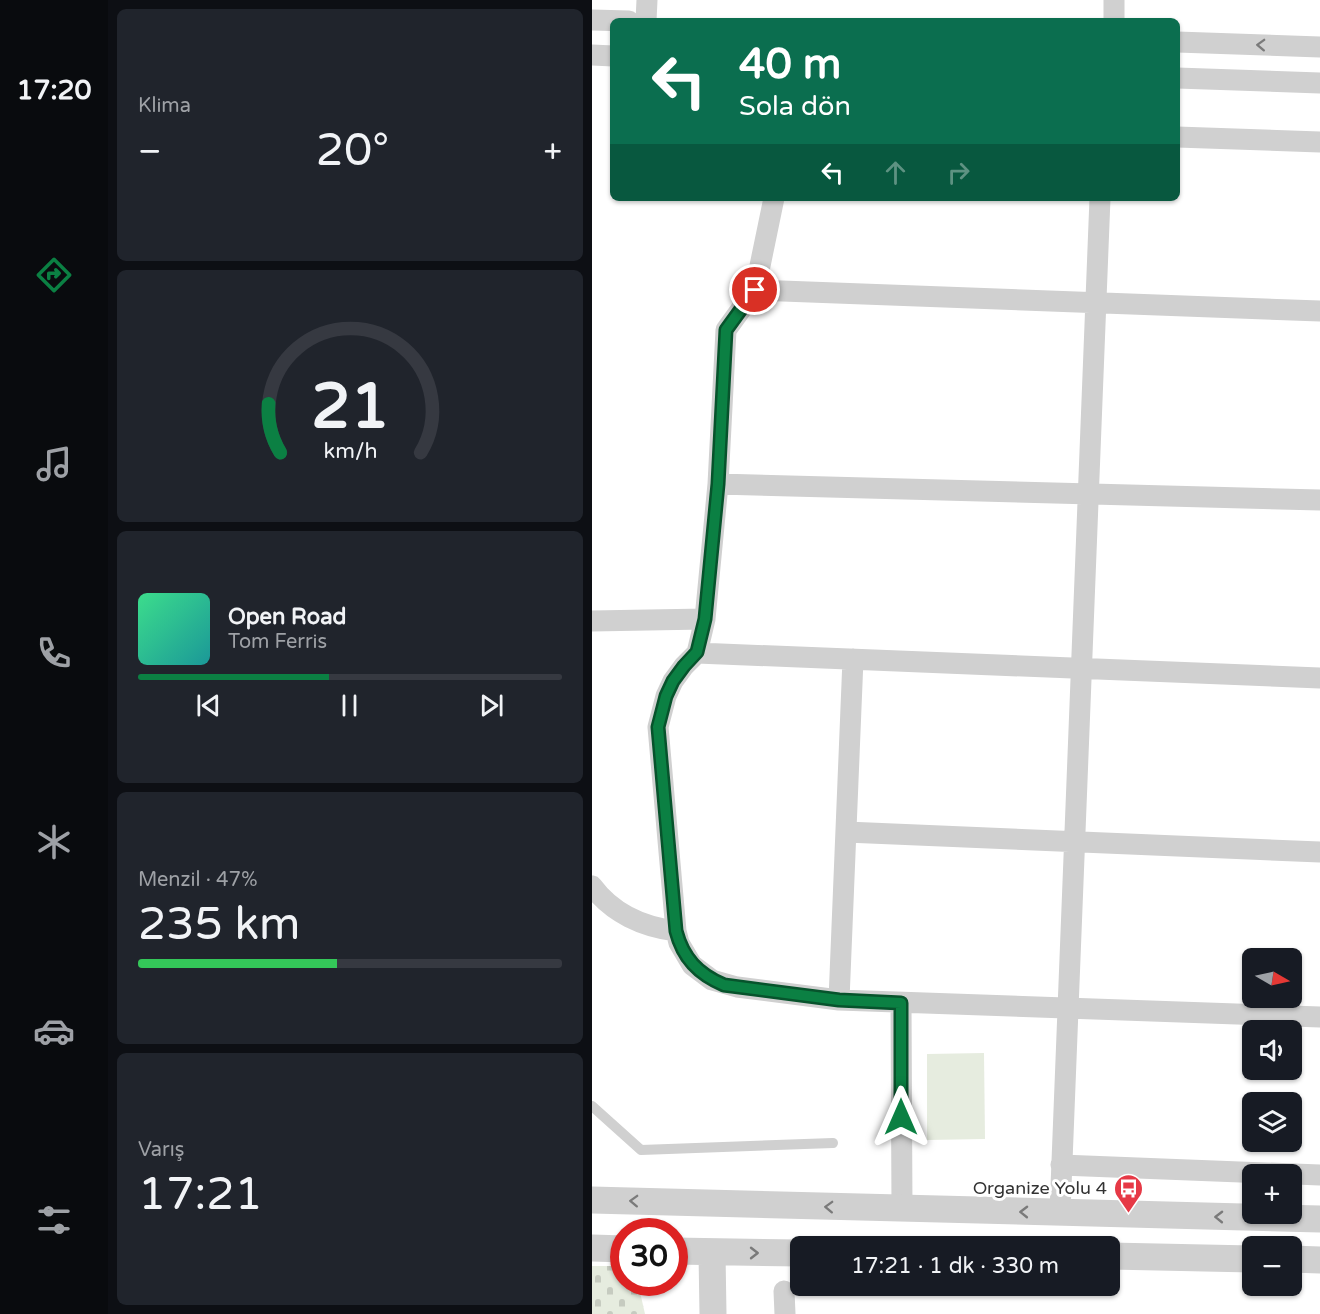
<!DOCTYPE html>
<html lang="tr">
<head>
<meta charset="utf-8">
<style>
	body { margin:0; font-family:"Varela Round",sans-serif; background:#20242c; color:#f1f3f6; height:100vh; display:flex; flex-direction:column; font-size:22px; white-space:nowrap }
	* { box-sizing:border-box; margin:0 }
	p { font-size:20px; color:#9ea1a6 }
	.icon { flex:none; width:33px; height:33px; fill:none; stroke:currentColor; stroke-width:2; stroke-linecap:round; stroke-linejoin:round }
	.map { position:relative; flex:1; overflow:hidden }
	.sheet { display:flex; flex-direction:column; gap:9px; padding:9px; background:#0d0f14; width:484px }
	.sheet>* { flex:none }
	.top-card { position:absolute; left:18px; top:18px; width:570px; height:183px; border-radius:9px; box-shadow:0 2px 4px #0004; background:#0b6e4f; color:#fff; overflow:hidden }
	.needle { width:39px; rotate:99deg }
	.tools { position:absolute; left:650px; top:948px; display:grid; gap:12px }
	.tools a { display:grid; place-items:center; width:60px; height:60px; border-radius:9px; background:#171b24; box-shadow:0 2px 4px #0004; font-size:30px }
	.speed { position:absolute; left:18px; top:1218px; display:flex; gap:12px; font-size:30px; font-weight:700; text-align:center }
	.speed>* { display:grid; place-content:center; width:78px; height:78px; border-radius:50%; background:#171b24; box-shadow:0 2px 4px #0004; line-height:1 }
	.speed .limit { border:9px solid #d22; background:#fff; color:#111 }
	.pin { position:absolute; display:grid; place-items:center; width:51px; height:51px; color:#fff; margin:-26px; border:3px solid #fff; border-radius:50%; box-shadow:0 2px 6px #0007 }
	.me { position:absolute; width:66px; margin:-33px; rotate:0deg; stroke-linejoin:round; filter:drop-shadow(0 0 4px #0008) }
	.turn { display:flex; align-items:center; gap:21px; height:126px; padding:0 30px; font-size:27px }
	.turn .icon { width:78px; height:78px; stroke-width:2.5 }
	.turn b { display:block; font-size:42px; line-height:51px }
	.lanes { display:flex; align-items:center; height:57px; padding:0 30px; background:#0003; justify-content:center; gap:30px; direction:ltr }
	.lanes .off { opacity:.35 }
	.big { font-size:45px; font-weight:600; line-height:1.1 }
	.sheet .widget { flex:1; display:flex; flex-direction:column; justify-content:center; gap:9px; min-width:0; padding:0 21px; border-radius:9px; background:#20242c }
	.sheet .dial { align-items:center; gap:0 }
	.dial svg { height:156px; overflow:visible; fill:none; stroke:#363941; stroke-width:7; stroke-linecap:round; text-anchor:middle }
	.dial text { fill:#f1f3f6; stroke:none }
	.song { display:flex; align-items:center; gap:18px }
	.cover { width:72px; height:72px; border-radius:9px; background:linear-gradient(135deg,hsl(150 70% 55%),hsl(180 70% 35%)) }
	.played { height:6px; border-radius:3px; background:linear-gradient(90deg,#0b8043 45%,#363941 45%) }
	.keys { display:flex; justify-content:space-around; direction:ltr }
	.heat { display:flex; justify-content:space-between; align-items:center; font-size:33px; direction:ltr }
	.charge { height:9px; border-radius:4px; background:linear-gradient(90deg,#34c759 47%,#363941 0) }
	.trip { position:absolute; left:198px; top:1236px; width:330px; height:60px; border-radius:9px; background:#171b24; box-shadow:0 2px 4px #0004; font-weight:600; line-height:60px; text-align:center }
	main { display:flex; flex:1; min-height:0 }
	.menu { display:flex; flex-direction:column; width:108px; justify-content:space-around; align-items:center; background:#090b0e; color:#9ea1a6 }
	.menu .icon { width:42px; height:42px }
	.menu .selected { color:#0b8043 }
	.menu b { font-size:27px; color:#f1f3f6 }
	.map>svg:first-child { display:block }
</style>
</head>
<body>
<main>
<nav class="menu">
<b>17:20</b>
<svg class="icon selected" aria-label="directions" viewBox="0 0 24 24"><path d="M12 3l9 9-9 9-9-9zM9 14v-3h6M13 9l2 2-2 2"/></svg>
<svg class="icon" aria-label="music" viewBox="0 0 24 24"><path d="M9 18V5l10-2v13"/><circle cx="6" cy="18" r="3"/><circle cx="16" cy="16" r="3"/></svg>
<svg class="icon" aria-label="phone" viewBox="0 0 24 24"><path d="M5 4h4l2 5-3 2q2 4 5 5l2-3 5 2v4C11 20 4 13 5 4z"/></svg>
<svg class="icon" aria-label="climate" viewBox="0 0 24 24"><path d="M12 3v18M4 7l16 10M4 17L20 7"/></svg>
<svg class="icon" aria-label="car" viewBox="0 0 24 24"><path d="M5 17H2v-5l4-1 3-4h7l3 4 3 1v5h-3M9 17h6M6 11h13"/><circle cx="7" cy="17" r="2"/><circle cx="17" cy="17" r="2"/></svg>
<svg class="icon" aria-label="filters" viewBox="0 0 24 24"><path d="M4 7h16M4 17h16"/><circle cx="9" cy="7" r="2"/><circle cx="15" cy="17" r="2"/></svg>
</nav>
<section class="sheet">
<div class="widget"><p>Klima</p>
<div class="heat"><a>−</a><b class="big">20°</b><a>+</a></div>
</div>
<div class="widget dial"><svg viewBox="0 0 100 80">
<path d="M14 69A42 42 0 1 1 86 69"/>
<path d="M14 69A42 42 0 0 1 8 44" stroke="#0b8043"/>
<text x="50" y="56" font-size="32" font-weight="700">21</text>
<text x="50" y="72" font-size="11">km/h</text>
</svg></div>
<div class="widget">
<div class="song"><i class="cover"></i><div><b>Open Road</b><p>Tom Ferris</p></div></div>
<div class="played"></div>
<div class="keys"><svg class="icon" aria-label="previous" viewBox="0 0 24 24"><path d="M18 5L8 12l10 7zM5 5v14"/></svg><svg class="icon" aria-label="pause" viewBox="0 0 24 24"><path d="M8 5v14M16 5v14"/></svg><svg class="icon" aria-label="next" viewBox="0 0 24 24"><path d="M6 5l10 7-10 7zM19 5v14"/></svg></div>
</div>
<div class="widget"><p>Menzil · 47%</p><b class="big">235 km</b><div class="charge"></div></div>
<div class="widget"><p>Varış</p><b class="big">17:21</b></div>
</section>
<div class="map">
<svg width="728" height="1314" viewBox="0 0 728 1314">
	<defs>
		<pattern id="cemetery-stones" width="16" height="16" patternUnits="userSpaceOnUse" patternTransform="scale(1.5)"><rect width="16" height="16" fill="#e6ecdf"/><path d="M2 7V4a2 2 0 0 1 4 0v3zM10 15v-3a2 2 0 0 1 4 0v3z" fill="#c6cbc0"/></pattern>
	</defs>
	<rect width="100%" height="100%" fill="#fff"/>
	<path fill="url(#cemetery-stones)" d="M 0,1266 L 31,1266 L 32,1282 L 46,1283 L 53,1314 L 0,1314 Z"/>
	<path fill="#e6ecdf" d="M 392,1053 L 393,1139 L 335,1140 L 335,1054 Z"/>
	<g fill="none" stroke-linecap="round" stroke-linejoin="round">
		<path stroke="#d0d0d0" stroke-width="10" d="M 0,1106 L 49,1150 L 241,1143"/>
		<path stroke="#d0d0d0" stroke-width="21" d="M 0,20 L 37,21
			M 54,21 L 55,0
			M 522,21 L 522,0
			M 585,42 L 728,47
			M 0,55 L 21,56
			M 585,78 L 728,83
			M 585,137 L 728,142
			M 182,198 L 163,290 L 134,330 L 126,484 L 113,619 L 105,653 L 92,666 L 81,681 L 74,696 L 66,727 L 84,931 L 87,943 L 100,965 L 120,980 L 145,987 L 247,1000 L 728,1017
			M 163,290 L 728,311
			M 126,484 L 728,500
			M 0,621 L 113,619
			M 105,653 L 728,678
			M 254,832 L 728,852
			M 0,886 C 20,913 51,927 84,931
			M 247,1000 L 261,659
			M 309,1003 L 310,1209
			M 469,1165 L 728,1175
			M 468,1212 L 508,198
			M 192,1291 L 193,1314"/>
		<path stroke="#d0d0d0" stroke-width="27" d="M 0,1200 L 728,1219
			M 0,1248 L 32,1249
			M 82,1251 L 208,1253
			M 120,1253 L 121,1314
			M 518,1256 L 660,1259
			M 699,1259 L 728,1260"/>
	</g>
	<defs><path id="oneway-chevron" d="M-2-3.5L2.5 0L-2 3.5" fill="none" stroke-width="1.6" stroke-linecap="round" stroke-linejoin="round" transform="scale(1.5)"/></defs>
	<g stroke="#7a7a7a">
		<use href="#oneway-chevron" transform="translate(669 45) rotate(-178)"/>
		<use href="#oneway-chevron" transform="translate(42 1201) rotate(-178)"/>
		<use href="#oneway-chevron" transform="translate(237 1207) rotate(-178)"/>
		<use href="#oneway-chevron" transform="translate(432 1212) rotate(-179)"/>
		<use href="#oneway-chevron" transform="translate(627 1217) rotate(-179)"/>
		<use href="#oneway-chevron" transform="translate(162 1253)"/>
	</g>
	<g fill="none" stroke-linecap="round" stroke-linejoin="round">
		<defs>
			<path id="route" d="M 163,290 L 134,330 L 126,484 L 113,619 L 105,652 L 92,666 L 81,681 L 74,696 L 66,727 L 84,931 C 91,958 106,974 132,985 L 247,1000 L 309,1003 L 309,1117"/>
		</defs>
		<use href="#route" stroke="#07532c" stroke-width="15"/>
		<use href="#route" stroke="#0b8043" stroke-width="10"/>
	</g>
	<defs>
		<symbol id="bus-pin" viewBox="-11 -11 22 30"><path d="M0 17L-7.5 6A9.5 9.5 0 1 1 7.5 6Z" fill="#e63946" stroke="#fff"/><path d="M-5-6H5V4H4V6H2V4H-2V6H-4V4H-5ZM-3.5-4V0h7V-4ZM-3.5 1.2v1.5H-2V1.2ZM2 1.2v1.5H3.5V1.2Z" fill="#fff"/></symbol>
	</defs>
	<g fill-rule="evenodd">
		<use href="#bus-pin" x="520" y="1172" width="33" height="45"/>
	</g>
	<g text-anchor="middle" stroke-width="6" stroke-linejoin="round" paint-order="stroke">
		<g font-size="18" fill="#333" stroke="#fff" text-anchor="end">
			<text x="515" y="1194">Organize Yolu 4</text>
		</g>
	</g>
</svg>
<div class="tools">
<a><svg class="needle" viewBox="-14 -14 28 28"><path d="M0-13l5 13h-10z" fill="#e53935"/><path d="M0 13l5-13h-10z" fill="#9ea1a6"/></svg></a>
<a><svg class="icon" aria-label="sound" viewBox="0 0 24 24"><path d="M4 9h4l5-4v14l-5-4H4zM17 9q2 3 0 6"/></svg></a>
<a><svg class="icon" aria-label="layers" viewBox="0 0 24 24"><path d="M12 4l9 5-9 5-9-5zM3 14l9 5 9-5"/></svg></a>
<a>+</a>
<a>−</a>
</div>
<div class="speed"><div class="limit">30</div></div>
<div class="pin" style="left:163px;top:290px;background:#d93025"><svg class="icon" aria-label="arrive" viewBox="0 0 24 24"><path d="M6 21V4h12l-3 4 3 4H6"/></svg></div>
<svg class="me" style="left:309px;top:1117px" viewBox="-20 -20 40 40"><path d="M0-17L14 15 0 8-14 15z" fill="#0b8043" stroke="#fff" stroke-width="4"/></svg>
<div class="trip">17:21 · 1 dk · 330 m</div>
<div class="top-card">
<div class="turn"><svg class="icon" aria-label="left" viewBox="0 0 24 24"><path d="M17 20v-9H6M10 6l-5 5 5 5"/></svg><div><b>40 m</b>Sola dön</div></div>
<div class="lanes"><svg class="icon" aria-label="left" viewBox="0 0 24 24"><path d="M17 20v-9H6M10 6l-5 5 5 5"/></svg><svg class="icon off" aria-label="ahead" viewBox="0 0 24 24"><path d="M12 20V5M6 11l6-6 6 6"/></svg><svg class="icon off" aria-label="right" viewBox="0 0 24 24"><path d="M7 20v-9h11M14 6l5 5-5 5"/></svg></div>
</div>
</div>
</main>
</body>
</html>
